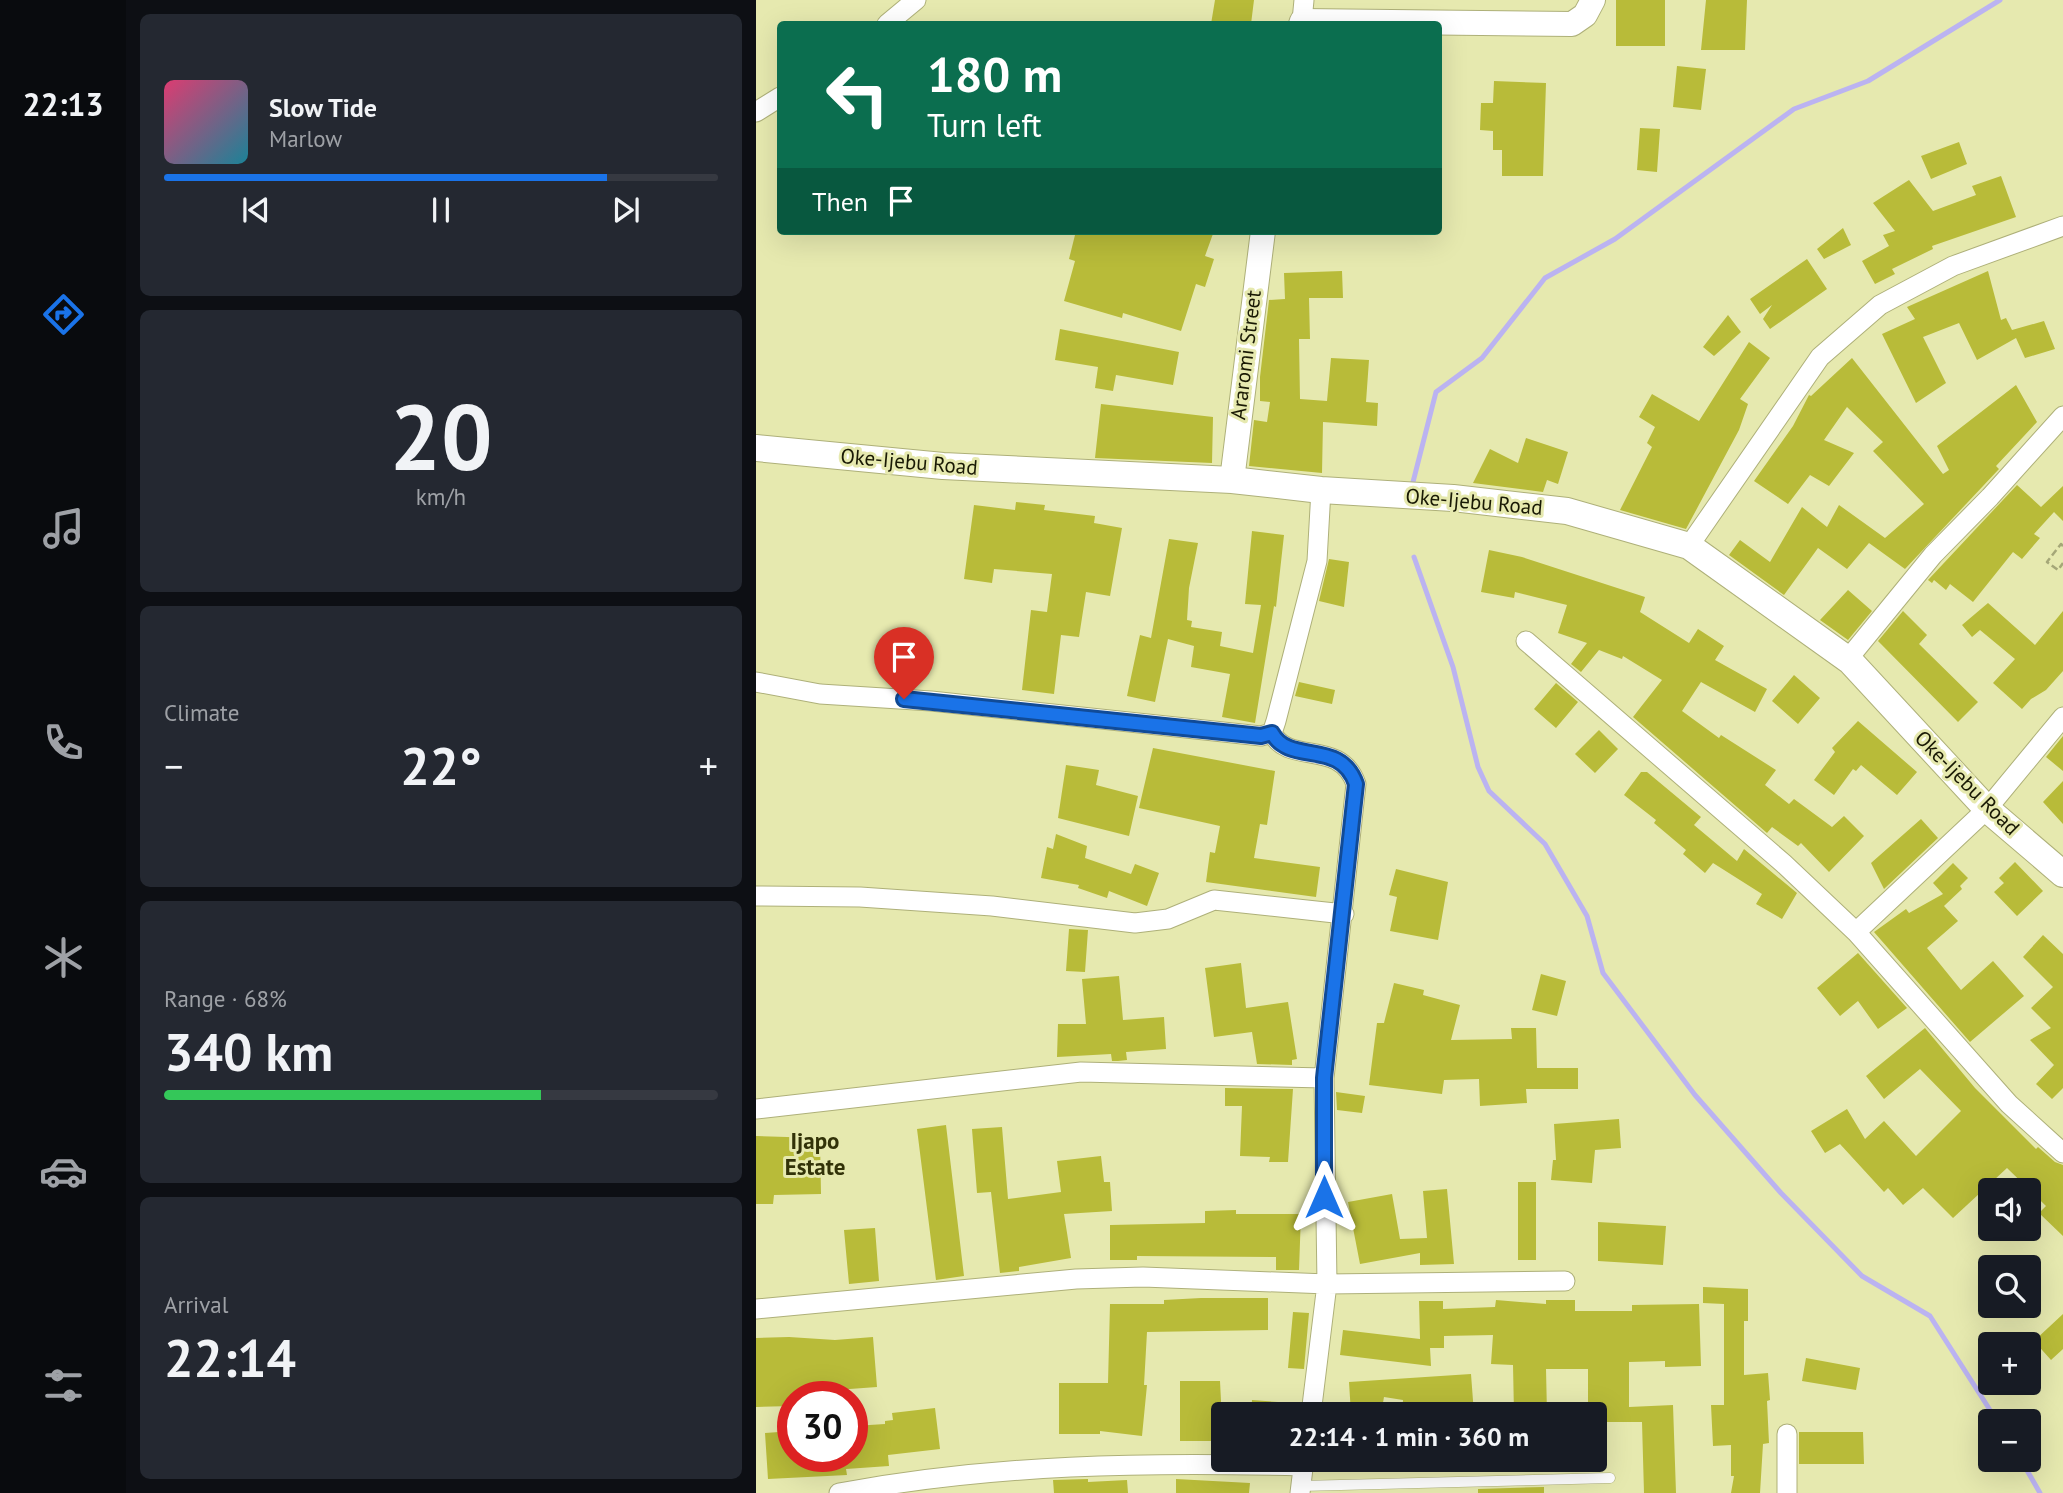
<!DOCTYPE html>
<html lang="en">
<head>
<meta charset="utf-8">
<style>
	body { margin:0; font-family:"PT Sans",sans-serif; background:#242831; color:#f1f3f6; height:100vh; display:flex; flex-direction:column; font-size:26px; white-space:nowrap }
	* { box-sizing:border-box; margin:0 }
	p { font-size:23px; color:#9ea1a6 }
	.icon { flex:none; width:38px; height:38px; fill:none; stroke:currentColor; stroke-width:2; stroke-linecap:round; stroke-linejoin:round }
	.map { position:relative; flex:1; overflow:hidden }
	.sheet { display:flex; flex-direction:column; gap:14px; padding:14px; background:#0d0f14; width:630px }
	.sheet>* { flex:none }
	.guide { position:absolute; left:21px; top:21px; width:665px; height:214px; border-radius:7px; box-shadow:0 7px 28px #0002; background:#0b6e4f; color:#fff; overflow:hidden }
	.tools { position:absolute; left:1222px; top:1178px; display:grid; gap:14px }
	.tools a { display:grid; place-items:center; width:63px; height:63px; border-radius:7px; background:#171b24; box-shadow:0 7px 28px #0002; font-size:35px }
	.speed { position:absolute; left:21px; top:1381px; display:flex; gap:14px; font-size:35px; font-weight:700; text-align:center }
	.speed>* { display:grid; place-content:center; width:91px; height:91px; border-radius:50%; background:#171b24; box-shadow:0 7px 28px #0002; line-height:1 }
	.speed .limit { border:10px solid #d22; background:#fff; color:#111 }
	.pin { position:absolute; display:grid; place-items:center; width:60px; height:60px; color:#fff; margin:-72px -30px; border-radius:50% 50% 50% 0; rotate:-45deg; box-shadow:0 0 7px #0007 }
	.pin .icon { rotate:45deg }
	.me { position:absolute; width:77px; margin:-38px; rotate:0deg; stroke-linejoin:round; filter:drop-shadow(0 0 5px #0008) }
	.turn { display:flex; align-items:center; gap:24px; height:147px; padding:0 35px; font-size:32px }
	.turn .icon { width:91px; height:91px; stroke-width:2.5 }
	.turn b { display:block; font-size:49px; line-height:60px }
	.then { display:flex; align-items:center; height:66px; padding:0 35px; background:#0003; gap:14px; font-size:26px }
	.big { font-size:52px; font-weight:700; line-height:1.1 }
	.sheet .widget { flex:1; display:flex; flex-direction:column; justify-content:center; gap:10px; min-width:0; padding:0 24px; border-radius:10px; background:#242831 }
	.sheet .dial { align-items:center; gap:0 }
	.dial b { font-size:91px; line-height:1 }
	.song { display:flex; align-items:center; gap:21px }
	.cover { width:84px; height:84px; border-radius:10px; background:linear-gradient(135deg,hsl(340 70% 55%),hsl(190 70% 35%)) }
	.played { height:7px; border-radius:4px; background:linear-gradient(90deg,#1a73e8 80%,#363941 80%) }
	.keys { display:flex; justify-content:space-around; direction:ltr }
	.heat { display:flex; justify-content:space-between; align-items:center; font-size:38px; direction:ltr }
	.charge { height:10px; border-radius:5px; background:linear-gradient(90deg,#34c759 68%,#363941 0) }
	.trip { position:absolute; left:455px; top:1402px; width:396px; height:70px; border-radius:7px; background:#171b24; box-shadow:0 7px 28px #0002; font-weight:700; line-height:70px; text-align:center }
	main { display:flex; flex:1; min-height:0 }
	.dock { display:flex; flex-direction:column; width:126px; justify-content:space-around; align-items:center; background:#090b0e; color:#9ea1a6 }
	.dock .icon { width:49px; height:49px }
	.dock .current { color:#1a73e8 }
	.dock b { font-size:32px; color:#f1f3f6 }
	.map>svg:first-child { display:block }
</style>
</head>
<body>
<main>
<nav class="dock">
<b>22:13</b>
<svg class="icon current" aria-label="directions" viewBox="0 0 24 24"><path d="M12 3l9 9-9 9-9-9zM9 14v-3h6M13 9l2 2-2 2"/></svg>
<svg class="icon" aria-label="music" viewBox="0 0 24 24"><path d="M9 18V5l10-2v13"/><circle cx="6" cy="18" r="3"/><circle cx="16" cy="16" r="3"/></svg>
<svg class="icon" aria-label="phone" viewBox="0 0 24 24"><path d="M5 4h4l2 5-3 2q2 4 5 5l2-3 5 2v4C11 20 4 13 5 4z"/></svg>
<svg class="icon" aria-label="climate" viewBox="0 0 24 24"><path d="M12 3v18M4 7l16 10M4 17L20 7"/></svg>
<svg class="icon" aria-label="car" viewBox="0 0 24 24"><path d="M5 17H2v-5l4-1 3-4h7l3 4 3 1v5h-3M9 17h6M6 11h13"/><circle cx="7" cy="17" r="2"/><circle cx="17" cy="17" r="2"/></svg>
<svg class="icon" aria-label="filters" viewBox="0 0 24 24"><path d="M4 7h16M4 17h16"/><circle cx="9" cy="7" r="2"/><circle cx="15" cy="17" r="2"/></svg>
</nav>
<section class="sheet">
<div class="widget">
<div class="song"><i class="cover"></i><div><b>Slow Tide</b><p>Marlow</p></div></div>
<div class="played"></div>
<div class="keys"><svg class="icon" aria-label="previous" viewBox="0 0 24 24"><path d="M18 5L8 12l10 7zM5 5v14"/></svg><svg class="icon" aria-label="pause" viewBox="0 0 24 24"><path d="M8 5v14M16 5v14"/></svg><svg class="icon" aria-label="next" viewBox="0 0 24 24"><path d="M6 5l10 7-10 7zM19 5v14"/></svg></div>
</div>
<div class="widget dial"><b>20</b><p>km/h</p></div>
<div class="widget"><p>Climate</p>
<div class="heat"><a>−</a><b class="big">22°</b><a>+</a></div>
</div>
<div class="widget"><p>Range · 68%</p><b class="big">340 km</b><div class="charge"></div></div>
<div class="widget"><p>Arrival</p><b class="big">22:14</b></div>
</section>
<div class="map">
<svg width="1307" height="1493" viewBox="0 0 1307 1493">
	<rect width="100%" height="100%" fill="#e6e9af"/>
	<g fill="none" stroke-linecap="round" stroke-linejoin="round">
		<path stroke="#bbb3f1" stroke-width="5" d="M 656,486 L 680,392 L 726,358 L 789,278 L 859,239 L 1038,109 L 1112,81 L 1244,0
			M 658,557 L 697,667 L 722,767 L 733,791 L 789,844 L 831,916 L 847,973 L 939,1095 L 1025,1193 L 1106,1276 L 1174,1316 L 1241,1421
			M 1265,1460 L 1284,1493"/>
	</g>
	<path fill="#b8bb39" d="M 459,0 L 498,0 L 495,24 L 455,24 Z
		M 860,0 L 909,0 L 909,46 L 860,46 Z
		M 950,0 L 991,0 L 989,50 L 945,50 Z
		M 921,66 L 950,69 L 945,110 L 917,107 Z
		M 738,81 L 790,83 L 787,176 L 746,176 L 746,150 L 737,150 L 737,131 L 724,130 L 725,103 L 737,103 Z
		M 884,128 L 904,129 L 901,172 L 881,170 Z
		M 1203,142 L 1211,164 L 1175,179 L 1165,156 Z
		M 1245,176 L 1260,217 L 1176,246 L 1177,249 L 1136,269 L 1139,274 L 1119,284 L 1106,261 L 1133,246 L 1127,235 L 1139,231 L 1117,203 L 1153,180 L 1177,211 L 1220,195 L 1216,186 Z
		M 1087,228 L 1095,245 L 1068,259 L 1061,249 Z
		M 320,231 L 458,231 L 449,256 L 458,259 L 449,287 L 440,284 L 425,331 L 367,313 L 366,318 L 308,301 L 319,261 L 313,259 Z
		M 1051,259 L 1071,289 L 1014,329 L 1007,319 L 1016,305 L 1004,314 L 994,299 Z
		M 586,271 L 587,298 L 553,298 L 554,339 L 543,339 L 544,399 L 571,401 L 575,358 L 613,360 L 610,402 L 622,403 L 621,426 L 567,422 L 566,473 L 493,466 L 498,420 L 511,422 L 514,402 L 504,401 L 504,377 L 513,300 L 529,299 L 528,273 Z
		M 1232,271 L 1245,320 L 1250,318 L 1256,330 L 1288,321 L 1299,349 L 1269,358 L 1260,338 L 1221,360 L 1203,323 L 1167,337 L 1190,383 L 1160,403 L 1126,334 L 1159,319 L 1151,307 Z
		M 972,315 L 985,332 L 958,356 L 947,347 Z
		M 304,329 L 423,352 L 417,385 L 360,375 L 357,391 L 339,388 L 342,367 L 299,360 Z
		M 993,342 L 1014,358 L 984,399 L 992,404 L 983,430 L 930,529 L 864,510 L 896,447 L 891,443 L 899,427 L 883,417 L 896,394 L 943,421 Z
		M 1096,358 L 1187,474 L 1193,470 L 1181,446 L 1260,385 L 1281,422 L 1240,466 L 1243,469 L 1149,569 L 1113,543 L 1091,569 L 1062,548 L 1028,595 L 973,555 L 984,540 L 1014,562 L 1046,507 L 1071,527 L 1083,505 L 1129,538 L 1168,504 L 1117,451 L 1127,442 L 1091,407 L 1068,440 L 1098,453 L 1073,486 L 1054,475 L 1032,504 L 998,481 L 1037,426 L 1053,395 L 1055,396 Z
		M 345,404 L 457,417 L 456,463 L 339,458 Z
		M 770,438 L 812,452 L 802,484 L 791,480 L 787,492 L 717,483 L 734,449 L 762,463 Z
		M 1261,485 L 1285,507 L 1307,486 L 1307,521 L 1298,512 L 1278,534 L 1284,538 L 1266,559 L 1257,552 L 1217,602 L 1194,584 L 1190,590 L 1178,580 L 1176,583 L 1172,580 Z
		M 260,502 L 289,505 L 288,510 L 339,516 L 338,523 L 366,528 L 354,596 L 330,592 L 323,637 L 305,635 L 298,694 L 266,690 L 275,610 L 291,612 L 296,574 L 238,569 L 236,583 L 208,579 L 218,505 L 259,510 Z
		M 496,531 L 528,535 L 520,607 L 518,606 L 499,723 L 466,717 L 474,674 L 435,667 L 438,646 L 412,639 L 399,702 L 371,696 L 384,635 L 395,638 L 413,539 L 442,543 L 433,588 L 431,620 L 436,621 L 435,627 L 466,632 L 464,646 L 497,653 L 505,605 L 489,604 Z
		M 733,550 L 766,557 L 889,597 L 884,612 L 933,643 L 942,629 L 968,646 L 959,660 L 1011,689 L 999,712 L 945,682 L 926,711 L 963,738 L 965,735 L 1020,770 L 1009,785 L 1033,804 L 1038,799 L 1076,827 L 1088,816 L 1108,836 L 1073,872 L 1045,843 L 1042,846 L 1016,827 L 1011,833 L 877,717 L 906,680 L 867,656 L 866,659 L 843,650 L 825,672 L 815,664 L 831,643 L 802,633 L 811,605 L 759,592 L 758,598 L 725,592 Z
		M 573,559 L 593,562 L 588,607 L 563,601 Z
		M 1092,590 L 1116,611 L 1092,640 L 1064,620 Z
		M 1232,603 L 1279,645 L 1307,611 L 1307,671 L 1290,690 L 1275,699 L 1266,709 L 1237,683 L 1259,659 L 1224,630 L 1216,637 L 1206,625 Z
		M 1147,611 L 1171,635 L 1163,644 L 1222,702 L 1202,722 L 1122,641 Z
		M 1038,675 L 1064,698 L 1042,724 L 1016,701 Z
		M 543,682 L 579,690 L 576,704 L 539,696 Z
		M 800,683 L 822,702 L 800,728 L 778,709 Z
		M 1102,721 L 1161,772 L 1141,795 L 1105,765 L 1100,771 L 1097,769 L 1078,795 L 1058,780 L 1079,752 L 1076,748 Z
		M 843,730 L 862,749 L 839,773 L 819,754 Z
		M 1307,736 L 1307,771 L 1290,757 Z
		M 397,748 L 519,771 L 511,825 L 504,824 L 498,858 L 564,867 L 560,897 L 450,882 L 454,852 L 459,853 L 464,826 L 383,808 Z
		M 310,765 L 343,770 L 340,785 L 382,796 L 373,836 L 302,818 Z
		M 885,772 L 891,772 L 945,817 L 938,825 L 981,861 L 988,849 L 1041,893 L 1026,919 L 1000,904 L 1006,894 L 957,863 L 949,873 L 927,854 L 930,850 L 898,823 L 900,820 L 868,795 Z
		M 1307,781 L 1307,824 L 1287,802 Z
		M 1165,819 L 1182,838 L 1128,889 L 1115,863 Z
		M 300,834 L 331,846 L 329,858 L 375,874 L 379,864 L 403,873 L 391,906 L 353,891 L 351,898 L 322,888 L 323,885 L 285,878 L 291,847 L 297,849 Z
		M 1259,862 L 1287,891 L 1261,916 L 1238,892 L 1248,883 L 1243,878 Z
		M 1197,863 L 1212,878 L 1204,886 L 1206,889 L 1188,906 L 1202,921 L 1171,948 L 1205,990 L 1237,961 L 1268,996 L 1214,1042 L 1118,932 L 1150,909 L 1153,913 L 1187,894 L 1177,883 Z
		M 640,869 L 692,882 L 682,940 L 634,931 L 641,897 L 633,895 Z
		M 313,929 L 332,930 L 329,972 L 310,971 Z
		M 1287,935 L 1307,954 L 1307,1088 L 1296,1099 L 1280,1084 L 1298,1065 L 1274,1040 L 1295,1028 L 1275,1008 L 1297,987 L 1267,957 Z
		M 1102,953 L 1151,1008 L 1122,1029 L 1102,1001 L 1084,1016 L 1061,988 Z
		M 485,963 L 490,1008 L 532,1002 L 541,1059 L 536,1060 L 536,1065 L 501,1064 L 496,1032 L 458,1037 L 449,968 Z
		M 785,974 L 810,981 L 801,1016 L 776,1010 Z
		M 363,976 L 367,1020 L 408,1017 L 410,1049 L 370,1052 L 371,1060 L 362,1061 L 356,1061 L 355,1054 L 301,1057 L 302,1024 L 330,1024 L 326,979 Z
		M 638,983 L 668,990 L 667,995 L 704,1005 L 695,1040 L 756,1039 L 755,1028 L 780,1028 L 781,1068 L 822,1068 L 822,1089 L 770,1089 L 771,1103 L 724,1106 L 723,1079 L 688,1080 L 686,1094 L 613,1085 L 621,1023 L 628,1023 Z
		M 1169,1028 L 1219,1088 L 1280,1149 L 1282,1147 L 1299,1162 L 1307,1165 L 1307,1236 L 1283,1213 L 1290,1206 L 1251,1168 L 1197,1218 L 1167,1188 L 1147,1205 L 1132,1188 L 1128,1192 L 1084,1144 L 1069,1153 L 1055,1131 L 1091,1109 L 1109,1139 L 1128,1121 L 1160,1156 L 1205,1111 L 1164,1069 L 1128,1099 L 1110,1076 Z
		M 469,1088 L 537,1089 L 532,1162 L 513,1162 L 514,1157 L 484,1156 L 486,1106 L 469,1106 Z
		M 580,1092 L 609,1096 L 606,1113 L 581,1110 Z
		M 863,1119 L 865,1148 L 839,1150 L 836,1183 L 795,1180 L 797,1160 L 800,1160 L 798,1124 Z
		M 190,1125 L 208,1276 L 180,1280 L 161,1129 Z
		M 246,1127 L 252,1199 L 305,1192 L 301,1161 L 345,1156 L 348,1182 L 354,1182 L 356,1211 L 308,1214 L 315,1258 L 263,1267 L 263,1271 L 244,1273 L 235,1192 L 221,1193 L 216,1129 Z
		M 0,1136 L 64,1138 L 65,1194 L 18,1195 L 17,1204 L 0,1204 Z
		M 762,1182 L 780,1182 L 780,1260 L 762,1260 Z
		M 691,1189 L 698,1264 L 664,1265 L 664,1253 L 604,1264 L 592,1202 L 636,1194 L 644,1239 L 671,1238 L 667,1191 Z
		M 480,1210 L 480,1214 L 545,1214 L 543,1270 L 520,1270 L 520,1257 L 381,1256 L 381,1260 L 354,1260 L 354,1225 L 449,1223 L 449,1211 Z
		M 842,1222 L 910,1226 L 907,1265 L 842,1261 Z
		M 119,1228 L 123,1281 L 93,1284 L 88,1230 Z
		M 947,1287 L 992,1289 L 992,1321 L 988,1321 L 988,1375 L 1012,1373 L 1014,1400 L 1011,1401 L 1013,1443 L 1007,1444 L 1004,1493 L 975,1493 L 978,1476 L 975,1476 L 975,1445 L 957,1446 L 955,1405 L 968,1405 L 968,1304 L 947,1303 Z
		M 445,1298 L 512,1298 L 512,1330 L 391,1332 L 388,1385 L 391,1385 L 386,1436 L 344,1431 L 344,1434 L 303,1434 L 303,1383 L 352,1383 L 354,1304 L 408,1304 L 408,1300 Z
		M 740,1300 L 790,1304 L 790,1300 L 819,1300 L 819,1311 L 876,1311 L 876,1305 L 943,1304 L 945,1366 L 909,1367 L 909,1361 L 873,1362 L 873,1407 L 917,1405 L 920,1493 L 888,1493 L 886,1422 L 838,1422 L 838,1414 L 832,1414 L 832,1369 L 790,1369 L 791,1414 L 758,1414 L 757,1365 L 735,1364 L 737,1335 L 688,1336 L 688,1348 L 674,1348 L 675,1366 L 584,1355 L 587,1330 L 664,1339 L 663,1301 L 687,1301 L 687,1309 L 739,1307 Z
		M 537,1312 L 553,1313 L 548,1369 L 532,1368 Z
		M 1307,1314 L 1307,1349 L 1295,1360 L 1278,1341 Z
		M 33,1337 L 79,1340 L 117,1337 L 121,1387 L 80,1390 L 80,1396 L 36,1396 L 36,1406 L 0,1407 L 0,1338 Z
		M 1050,1358 L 1104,1368 L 1100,1390 L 1046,1381 Z
		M 715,1374 L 718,1414 L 646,1414 L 647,1400 L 628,1397 L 625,1414 L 595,1414 L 593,1382 Z
		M 424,1381 L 464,1381 L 467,1441 L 424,1441 Z
		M 496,1400 L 522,1402 L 521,1414 L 495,1414 Z
		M 179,1408 L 184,1449 L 132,1455 L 133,1466 L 90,1469 L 91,1475 L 12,1479 L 9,1433 L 37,1431 L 37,1456 L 101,1456 L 98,1426 L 129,1424 L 129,1421 L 137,1420 L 136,1413 Z
		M 1043,1432 L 1107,1432 L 1108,1464 L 1043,1464 Z
		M 332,1479 L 332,1482 L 371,1480 L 372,1493 L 298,1493 L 297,1480 Z
		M 420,1479 L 494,1483 L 493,1493 L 420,1493 Z
		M 788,1487 L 788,1493 L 722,1493 L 722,1489 Z"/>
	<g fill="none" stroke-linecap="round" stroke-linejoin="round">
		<defs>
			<path id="service" d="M 545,1486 L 854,1478"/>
			<path id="minor" d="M 546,21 L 548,0
				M 131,24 L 160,0
				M 0,112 L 24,97
				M 933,546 L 1064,357 L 1124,305 L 1197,266 L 1307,226
				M 770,641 L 1027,863 L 1100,932 L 1253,1104 L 1307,1153
				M 1094,661 L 1096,654 L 1177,555 L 1234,497 L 1307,416
				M 0,682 L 64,694 L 175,701 L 505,736 L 516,733 L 520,721 L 561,561 L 565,490
				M 516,733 C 533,766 584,738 600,784 L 568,1078 L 571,1284 L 555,1414
				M 0,896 L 104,897 L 236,906 L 379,923 L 412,919 L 458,900 L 588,914
				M 1100,932 L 1231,809 L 1307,717
				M 0,1109 L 325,1072 L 568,1078
				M 0,1309 L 320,1279 L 387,1277 L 571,1284 L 809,1281
				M 1031,1434 L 1031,1493
				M 83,1493 C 238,1464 390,1462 547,1466
				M 544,1493 L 548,1460"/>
			<path id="tertiary" d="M 545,24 L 546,21 L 816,24 L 829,15 L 837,0
				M 476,480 L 507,231"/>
			<path id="secondary" d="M 0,448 L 187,466 L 476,480 L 565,490 L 697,498 L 811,511 L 933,546 L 1094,661 L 1231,809 L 1307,874"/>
		</defs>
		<use href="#service" stroke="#aeb079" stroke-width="11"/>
		<use href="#minor" stroke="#aeb079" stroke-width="21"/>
		<use href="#tertiary" stroke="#aeb079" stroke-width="26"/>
		<use href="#secondary" stroke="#aeb079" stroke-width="28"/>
		<path stroke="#a5a778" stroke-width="2.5" stroke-dasharray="7 3.5" stroke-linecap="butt" d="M 1307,546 L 1305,544 L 1291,562 L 1302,570 L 1307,563"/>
		<use href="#service" stroke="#fff" stroke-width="10"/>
		<use href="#minor" stroke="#fff" stroke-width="19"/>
		<use href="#tertiary" stroke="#fff" stroke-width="24"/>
		<use href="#secondary" stroke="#fff" stroke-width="26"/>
	</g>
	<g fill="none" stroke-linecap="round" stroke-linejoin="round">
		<defs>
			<path id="route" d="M 148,699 L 505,736 L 516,733 C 534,766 584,738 600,784 L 568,1078 L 568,1197"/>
		</defs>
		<use href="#route" stroke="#114b97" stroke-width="18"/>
		<use href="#route" stroke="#1a73e8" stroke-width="12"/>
	</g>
	<g text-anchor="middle" stroke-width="6" stroke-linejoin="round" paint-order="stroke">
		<g font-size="21" fill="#191904" stroke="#e6e9af">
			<text transform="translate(490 355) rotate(-83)" y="7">Araromi Street</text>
			<text transform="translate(153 462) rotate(5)" y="7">Oke-Ijebu Road</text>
			<text transform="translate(718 502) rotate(5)" y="7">Oke-Ijebu Road</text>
			<text transform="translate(1211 783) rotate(45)" y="7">Oke-Ijebu Road</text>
		</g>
		<g font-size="23" font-weight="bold" fill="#323208" stroke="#e6e9af">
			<text x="59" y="1149">Ijapo<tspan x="59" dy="26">Estate</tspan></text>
		</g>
	</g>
</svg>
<div class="tools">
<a><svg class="icon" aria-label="sound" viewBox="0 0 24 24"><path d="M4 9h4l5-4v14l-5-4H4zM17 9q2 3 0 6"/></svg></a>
<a><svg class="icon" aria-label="search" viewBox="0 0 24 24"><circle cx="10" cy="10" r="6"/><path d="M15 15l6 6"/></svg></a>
<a>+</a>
<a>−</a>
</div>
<div class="speed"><div class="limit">30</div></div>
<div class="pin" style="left:148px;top:699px;background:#d93025"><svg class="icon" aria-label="arrive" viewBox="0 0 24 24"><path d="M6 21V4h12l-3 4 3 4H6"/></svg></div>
<svg class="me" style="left:568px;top:1197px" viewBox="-20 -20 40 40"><path d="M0-17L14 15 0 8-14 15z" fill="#1a73e8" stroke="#fff" stroke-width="4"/></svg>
<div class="trip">22:14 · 1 min · 360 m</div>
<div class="guide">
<div class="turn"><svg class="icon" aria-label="left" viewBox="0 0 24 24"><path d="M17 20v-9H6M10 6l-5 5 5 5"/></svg><div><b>180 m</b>Turn left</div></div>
<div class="then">Then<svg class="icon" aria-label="arrive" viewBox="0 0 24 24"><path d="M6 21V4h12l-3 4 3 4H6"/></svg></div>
</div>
</div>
</main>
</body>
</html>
